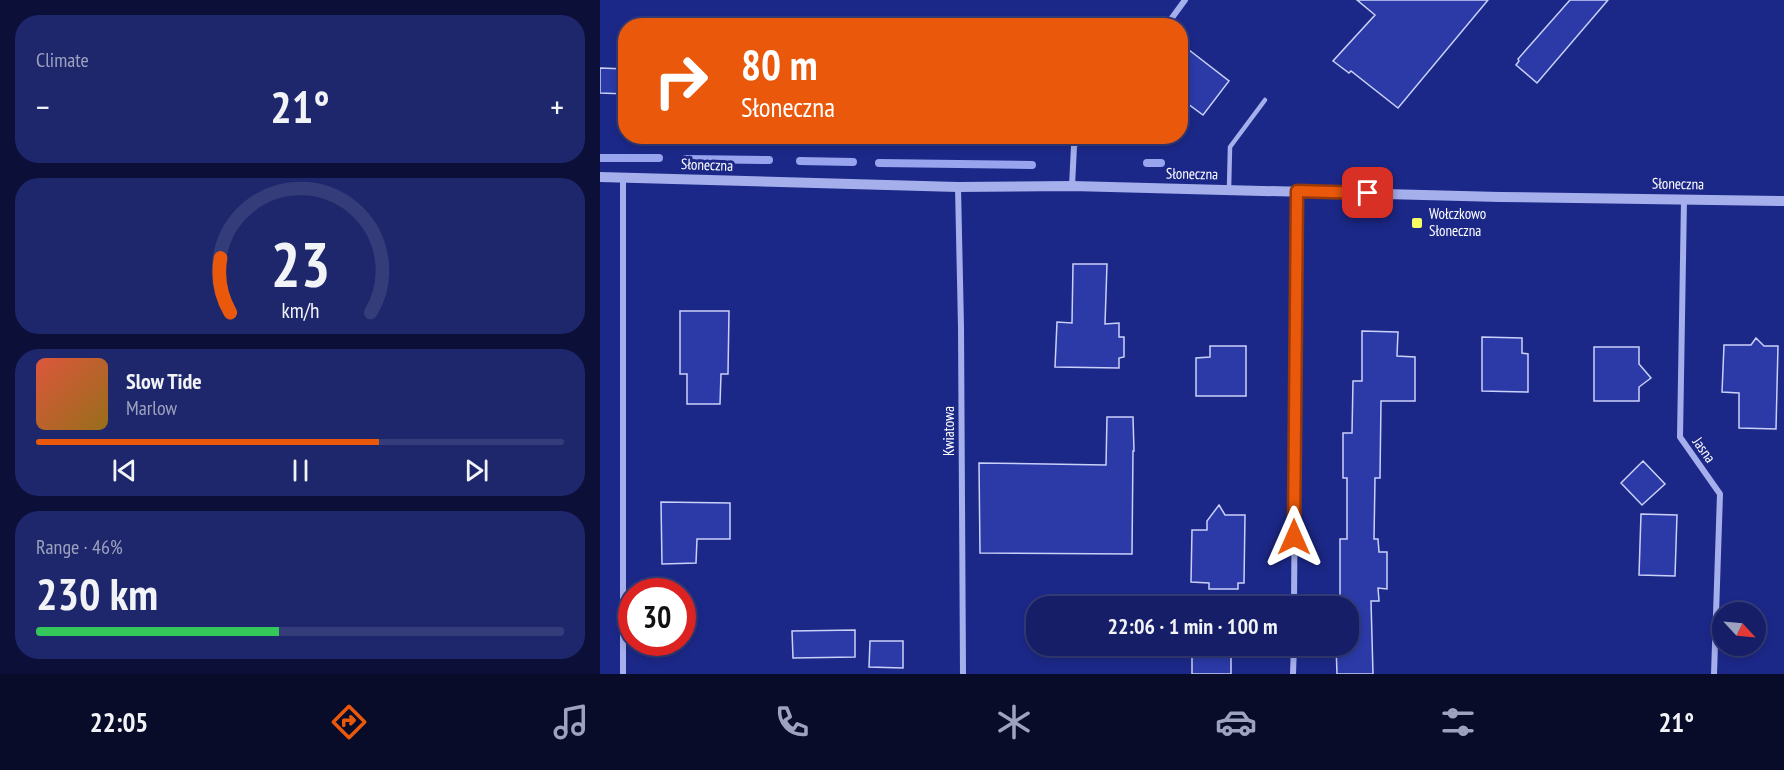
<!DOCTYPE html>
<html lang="en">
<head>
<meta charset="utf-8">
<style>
	body { margin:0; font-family:"PT Sans Narrow",sans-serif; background:#1e276c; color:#f1f3f6; height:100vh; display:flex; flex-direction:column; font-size:22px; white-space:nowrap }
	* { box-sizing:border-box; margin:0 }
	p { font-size:20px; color:#9da2bf }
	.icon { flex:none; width:33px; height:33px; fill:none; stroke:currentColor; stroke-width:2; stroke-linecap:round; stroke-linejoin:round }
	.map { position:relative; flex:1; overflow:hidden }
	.side { display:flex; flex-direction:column; gap:15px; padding:15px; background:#0c1038; width:600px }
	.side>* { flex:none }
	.banner { position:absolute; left:18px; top:18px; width:570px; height:126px; border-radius:24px; box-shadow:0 3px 9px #0003,0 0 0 2px #343c7a; background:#ea580c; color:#fff; overflow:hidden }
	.needle { width:39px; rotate:116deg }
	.controls { position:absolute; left:1112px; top:602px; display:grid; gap:12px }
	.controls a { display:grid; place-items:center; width:54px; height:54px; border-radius:50%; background:#151e66; box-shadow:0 3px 9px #0003,0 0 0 2px #343c7a; font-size:30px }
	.speed { position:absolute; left:18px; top:578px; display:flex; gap:12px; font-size:30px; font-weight:700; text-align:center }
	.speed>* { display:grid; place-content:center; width:78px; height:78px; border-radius:50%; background:#151e66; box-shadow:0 3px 9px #0003,0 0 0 2px #343c7a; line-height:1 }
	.speed .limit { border:9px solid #d22; background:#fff; color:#111 }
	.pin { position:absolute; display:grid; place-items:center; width:51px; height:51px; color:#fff; margin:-26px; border-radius:12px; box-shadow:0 3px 9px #0006 }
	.me { position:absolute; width:66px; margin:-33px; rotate:0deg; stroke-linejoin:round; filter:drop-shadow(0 0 4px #0008) }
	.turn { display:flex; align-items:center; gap:21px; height:126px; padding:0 24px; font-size:27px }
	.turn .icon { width:78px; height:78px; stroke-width:2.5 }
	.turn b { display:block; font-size:42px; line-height:51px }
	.big { font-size:45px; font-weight:600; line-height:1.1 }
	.side .widget { flex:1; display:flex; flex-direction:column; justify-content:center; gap:9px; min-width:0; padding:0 21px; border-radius:24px; background:#1e276c }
	.side .dial { align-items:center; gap:0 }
	.dial svg { height:156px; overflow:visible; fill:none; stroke:#343c7a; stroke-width:7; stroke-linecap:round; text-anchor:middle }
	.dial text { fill:#f1f3f6; stroke:none }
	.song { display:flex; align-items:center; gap:18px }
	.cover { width:72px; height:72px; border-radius:9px; background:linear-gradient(135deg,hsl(10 70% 55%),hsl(40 70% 35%)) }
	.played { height:6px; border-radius:3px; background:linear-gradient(90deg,#ea580c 65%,#343c7a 65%) }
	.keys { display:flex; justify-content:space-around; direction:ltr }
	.heat { display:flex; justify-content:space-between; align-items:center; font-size:33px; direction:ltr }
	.charge { height:9px; border-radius:4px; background:linear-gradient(90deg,#34c759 46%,#343c7a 0) }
	.trip { position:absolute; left:426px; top:596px; width:333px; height:60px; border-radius:24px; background:#151e66; box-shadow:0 3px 9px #0003,0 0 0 2px #343c7a; font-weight:600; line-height:60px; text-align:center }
	.dock { display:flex; height:96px; justify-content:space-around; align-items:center; background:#080c29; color:#9da2bf }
	.dock .icon { width:42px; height:42px }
	.dock .on { color:#ea580c }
	.dock b { font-size:27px; color:#f1f3f6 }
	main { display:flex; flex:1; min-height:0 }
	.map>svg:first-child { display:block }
</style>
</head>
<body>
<main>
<section class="side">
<div class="widget"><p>Climate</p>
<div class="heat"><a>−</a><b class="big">21°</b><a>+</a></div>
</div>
<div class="widget dial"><svg viewBox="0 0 100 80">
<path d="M14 69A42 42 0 1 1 86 69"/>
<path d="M14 69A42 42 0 0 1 9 41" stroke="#ea580c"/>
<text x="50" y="56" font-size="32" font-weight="700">23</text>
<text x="50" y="72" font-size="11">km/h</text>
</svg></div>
<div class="widget">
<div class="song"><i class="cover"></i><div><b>Slow Tide</b><p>Marlow</p></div></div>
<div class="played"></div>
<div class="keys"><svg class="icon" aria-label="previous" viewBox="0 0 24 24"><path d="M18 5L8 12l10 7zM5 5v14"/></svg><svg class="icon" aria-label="pause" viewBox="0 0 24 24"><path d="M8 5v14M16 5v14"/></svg><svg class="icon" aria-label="next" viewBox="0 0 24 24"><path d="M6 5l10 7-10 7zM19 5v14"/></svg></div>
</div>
<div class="widget"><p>Range · 46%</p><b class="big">230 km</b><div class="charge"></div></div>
</section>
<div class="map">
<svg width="1184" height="674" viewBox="0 0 1184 674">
	<rect width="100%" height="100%" fill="#1c2888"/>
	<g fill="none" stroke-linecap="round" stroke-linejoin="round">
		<path stroke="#98a5ee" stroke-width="8" d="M 0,158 L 59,158
			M 86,159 L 169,160
			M 200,161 L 253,162
			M 279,163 L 432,165
			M 547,163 L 561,163"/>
	</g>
	<path fill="#2b3aa6" stroke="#cad1f9" stroke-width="1.5" d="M 757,0 L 888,0 L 798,108 L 751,71 L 749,73 L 733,61 L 775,15 Z
		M 970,0 L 1008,0 L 937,83 L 916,65 L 919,61 L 918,59 Z
		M 580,43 L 629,81 L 603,115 L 580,98 Z
		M 0,68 L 26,69 L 26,94 L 0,93 Z
		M 473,264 L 507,264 L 505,324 L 519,323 L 519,337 L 524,337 L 524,357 L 519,358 L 519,368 L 455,367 L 457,322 L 472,323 Z
		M 80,311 L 129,311 L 128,374 L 121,374 L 120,404 L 87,404 L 87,374 L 80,374 Z
		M 762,331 L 798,332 L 797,356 L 815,357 L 815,401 L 781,401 L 780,478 L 775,478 L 774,539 L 778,539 L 779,552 L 787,552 L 787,589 L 778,588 L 779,601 L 771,601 L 773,674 L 737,674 L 736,645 L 748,645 L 748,601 L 740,601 L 740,539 L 747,539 L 747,478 L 743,478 L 743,433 L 752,433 L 753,381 L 762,381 Z
		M 882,337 L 922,338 L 922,353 L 928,354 L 928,392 L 882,391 Z
		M 1156,338 L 1164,346 L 1178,346 L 1176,429 L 1139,428 L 1139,393 L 1122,392 L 1124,345 L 1151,345 Z
		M 610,346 L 646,346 L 646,396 L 596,396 L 596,358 L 610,357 Z
		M 994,347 L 1039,347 L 1039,364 L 1051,378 L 1039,387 L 1039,401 L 994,401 Z
		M 507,417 L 533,417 L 534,451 L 533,451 L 532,554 L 380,553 L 379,463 L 506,465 Z
		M 1043,461 L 1065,484 L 1042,505 L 1021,483 Z
		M 61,502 L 130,503 L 130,539 L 97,539 L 96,563 L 62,564 Z
		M 619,505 L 625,515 L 645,515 L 644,583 L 638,583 L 638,589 L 609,589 L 609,583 L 591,582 L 592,530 L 607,530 L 607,521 Z
		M 1041,514 L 1077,515 L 1075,576 L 1039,575 Z
		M 255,630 L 255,657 L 193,658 L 192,631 Z
		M 270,641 L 303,641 L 303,668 L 269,667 Z
		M 592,650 L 631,650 L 631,674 L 592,674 Z"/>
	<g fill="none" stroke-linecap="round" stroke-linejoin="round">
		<path stroke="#a5afec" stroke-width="4.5" d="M 629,189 L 630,147 L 665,100"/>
		<path stroke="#a5afec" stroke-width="6" d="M 566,26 L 585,0
			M 472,186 L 474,146 L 482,136
			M 358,187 L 361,327 L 363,674
			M 1084,200 L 1080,437 L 1120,494 L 1114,674
			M 694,606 L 697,191
			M 23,674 L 23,177
			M 693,674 L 694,645"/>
		<path stroke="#a5afec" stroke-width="10" d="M 0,177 L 358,187 L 472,186 L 900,197 L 1184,201"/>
	</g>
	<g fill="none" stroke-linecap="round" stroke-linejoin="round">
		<defs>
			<path id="route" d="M 694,537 L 697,191 L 768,193"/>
		</defs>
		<use href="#route" stroke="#983908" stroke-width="15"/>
		<use href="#route" stroke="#ea580c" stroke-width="10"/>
	</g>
	<rect fill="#f8fd63" stroke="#1c2888" stroke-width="2" x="811" y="217" width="12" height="12" rx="3"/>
	<g text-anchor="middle" stroke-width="6" stroke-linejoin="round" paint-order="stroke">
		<g font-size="15" fill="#fff" stroke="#1c2888">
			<text transform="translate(107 165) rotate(2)" y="5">Słoneczna</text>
			<text transform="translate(592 174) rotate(1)" y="5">Słoneczna</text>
			<text transform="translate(1078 184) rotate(1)" y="5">Słoneczna</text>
			<text transform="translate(349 431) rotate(-90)" y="5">Kwiatowa</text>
			<text transform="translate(1104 450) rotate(55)" y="5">Jasna</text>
		</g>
		<g font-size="15" fill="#fff" stroke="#1c2888" text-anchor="start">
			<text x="829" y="219">Wołczkowo<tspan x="829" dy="17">Słoneczna</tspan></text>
		</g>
	</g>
</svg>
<div class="controls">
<a><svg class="needle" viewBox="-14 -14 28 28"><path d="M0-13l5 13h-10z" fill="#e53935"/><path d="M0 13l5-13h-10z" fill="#9da2bf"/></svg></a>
</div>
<div class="speed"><div class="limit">30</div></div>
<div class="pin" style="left:768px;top:193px;background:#d93025"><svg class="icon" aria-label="arrive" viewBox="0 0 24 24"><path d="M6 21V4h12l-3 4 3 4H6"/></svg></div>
<svg class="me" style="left:694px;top:537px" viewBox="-20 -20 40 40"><path d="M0-17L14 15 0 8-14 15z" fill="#ea580c" stroke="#fff" stroke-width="4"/></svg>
<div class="trip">22:06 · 1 min · 100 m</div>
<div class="banner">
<div class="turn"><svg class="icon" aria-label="right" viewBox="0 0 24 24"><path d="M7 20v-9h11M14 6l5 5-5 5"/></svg><div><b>80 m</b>Słoneczna</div></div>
</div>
</div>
</main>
<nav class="dock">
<b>22:05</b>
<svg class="icon on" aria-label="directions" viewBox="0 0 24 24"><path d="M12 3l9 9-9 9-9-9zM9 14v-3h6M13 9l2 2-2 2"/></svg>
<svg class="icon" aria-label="music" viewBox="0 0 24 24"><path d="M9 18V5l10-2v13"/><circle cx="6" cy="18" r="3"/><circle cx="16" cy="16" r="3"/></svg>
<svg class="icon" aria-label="phone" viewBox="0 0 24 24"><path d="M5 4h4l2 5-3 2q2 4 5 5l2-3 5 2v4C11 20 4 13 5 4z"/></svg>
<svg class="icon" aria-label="climate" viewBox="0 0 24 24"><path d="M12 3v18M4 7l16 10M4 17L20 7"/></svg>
<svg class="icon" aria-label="car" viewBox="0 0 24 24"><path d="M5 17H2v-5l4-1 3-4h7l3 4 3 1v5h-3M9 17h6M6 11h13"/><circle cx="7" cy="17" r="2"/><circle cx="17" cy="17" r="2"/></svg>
<svg class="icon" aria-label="filters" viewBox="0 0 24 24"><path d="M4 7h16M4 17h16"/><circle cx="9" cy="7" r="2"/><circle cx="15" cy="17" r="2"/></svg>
<b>21°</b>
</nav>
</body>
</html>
